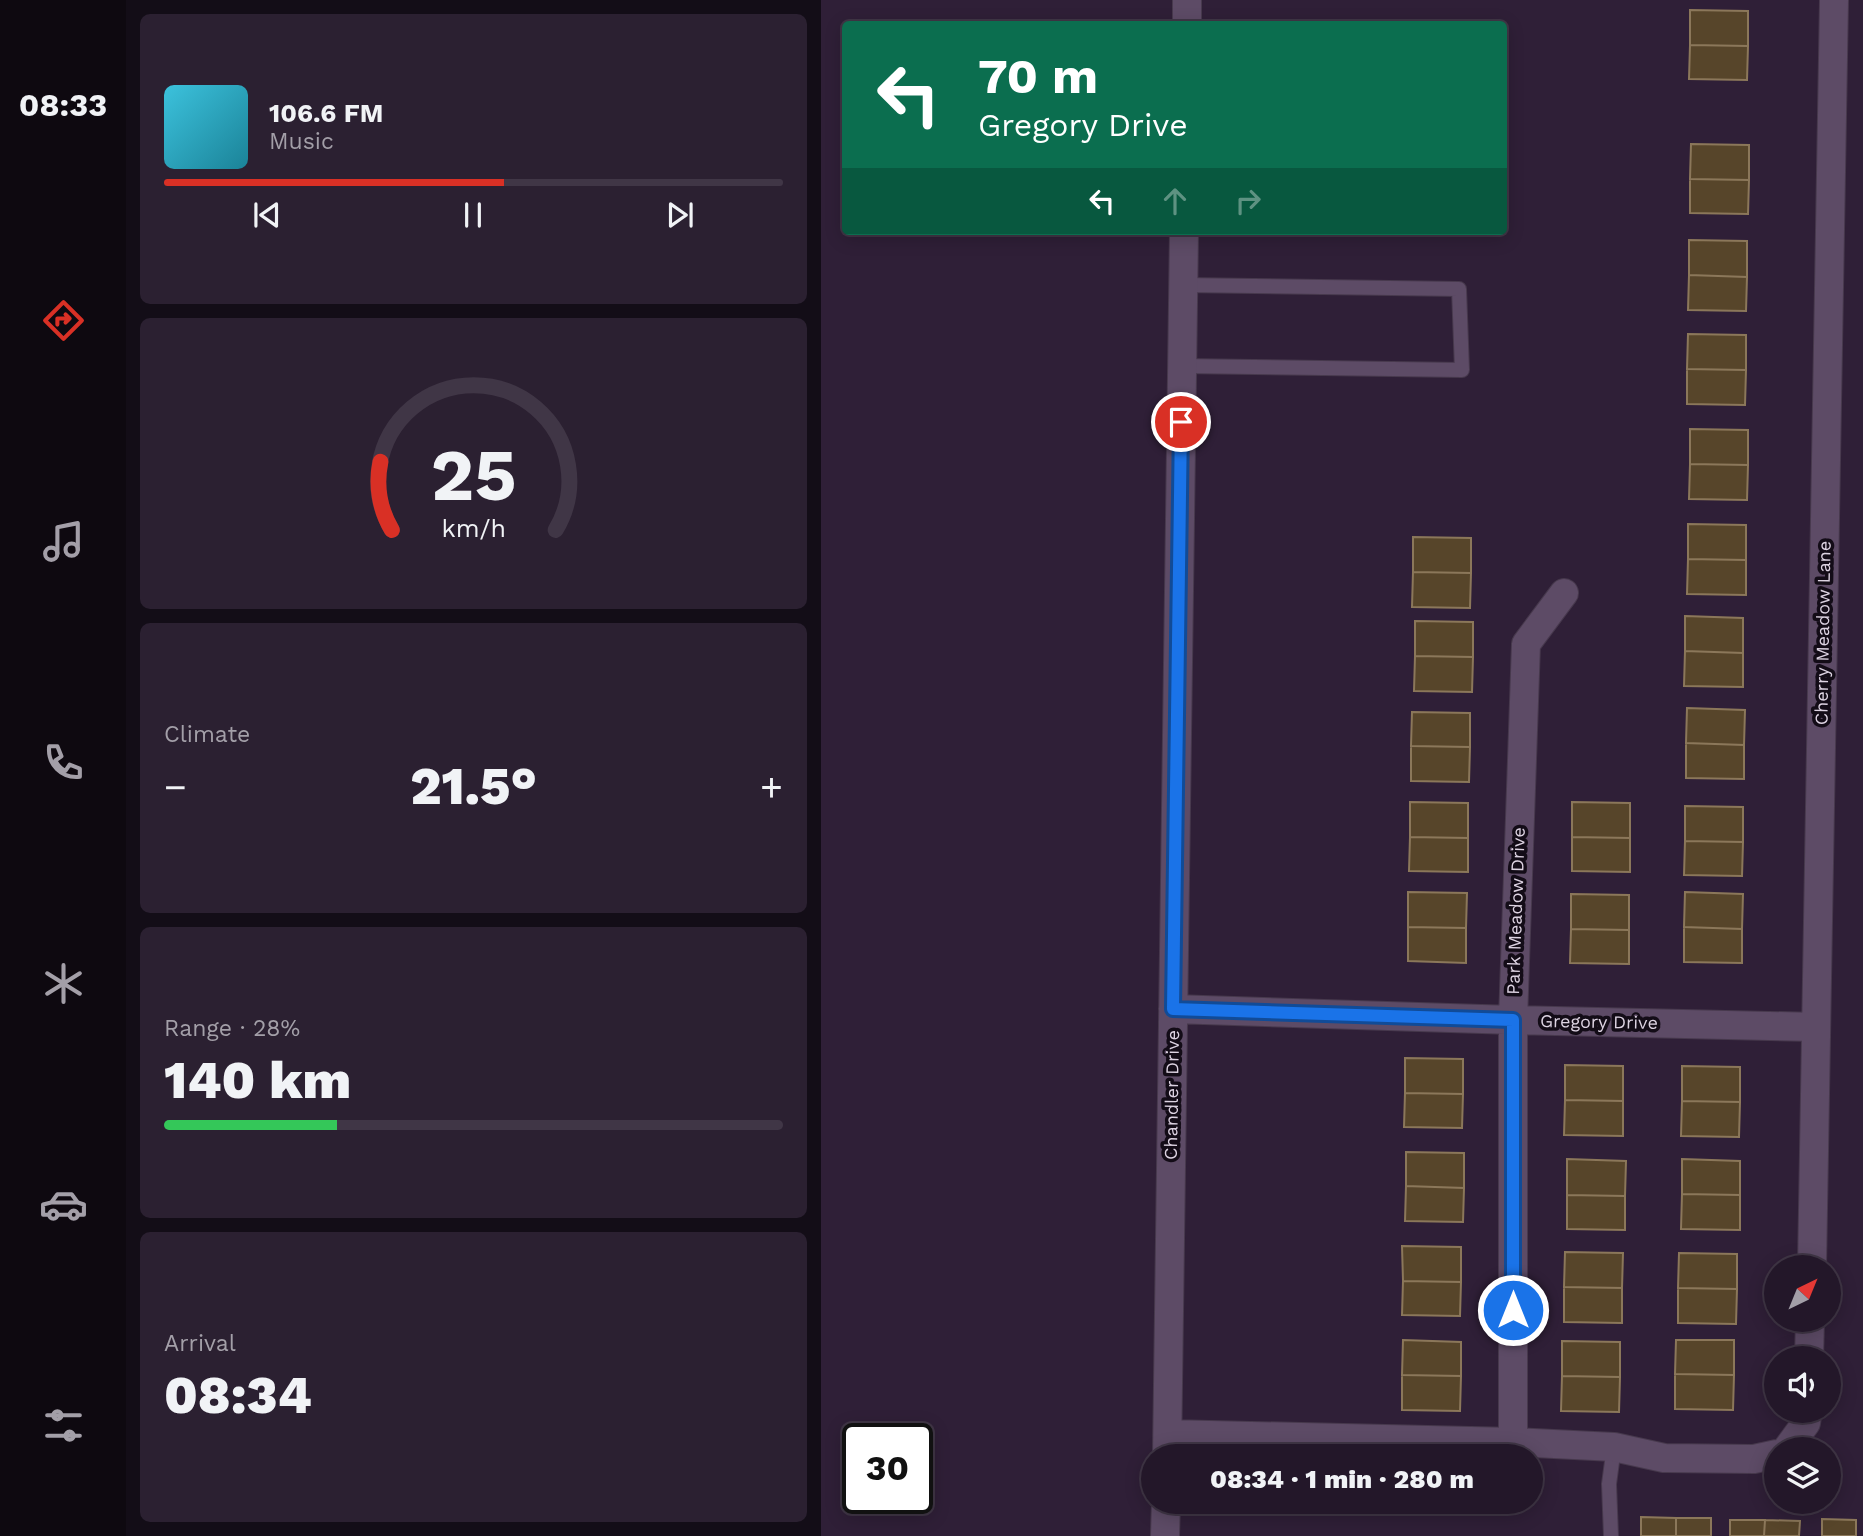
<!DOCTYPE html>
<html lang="en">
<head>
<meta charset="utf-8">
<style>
	body { margin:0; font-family:"Work Sans",sans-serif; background:#2b2031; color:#f1f3f6; height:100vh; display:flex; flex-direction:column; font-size:26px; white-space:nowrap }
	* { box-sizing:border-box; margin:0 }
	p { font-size:23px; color:#a39fa8 }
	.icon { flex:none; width:38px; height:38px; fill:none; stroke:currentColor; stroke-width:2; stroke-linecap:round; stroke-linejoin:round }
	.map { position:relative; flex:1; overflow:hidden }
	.details { display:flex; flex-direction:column; gap:14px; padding:14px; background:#130d17; width:695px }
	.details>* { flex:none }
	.hud { position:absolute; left:21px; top:21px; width:665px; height:214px; border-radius:7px; box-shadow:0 4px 18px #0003,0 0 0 2px #403646; background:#0b6e4f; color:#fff; overflow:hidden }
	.needle { width:46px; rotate:43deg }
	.controls { position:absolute; left:943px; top:1255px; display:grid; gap:14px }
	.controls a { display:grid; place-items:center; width:77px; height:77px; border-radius:50%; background:#231729; box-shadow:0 4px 18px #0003,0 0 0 2px #403646; font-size:35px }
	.speed { position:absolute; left:21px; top:1423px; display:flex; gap:14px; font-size:35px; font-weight:700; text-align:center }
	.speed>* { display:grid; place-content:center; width:91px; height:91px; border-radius:50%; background:#231729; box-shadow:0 4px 18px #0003,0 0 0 2px #403646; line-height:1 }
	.speed .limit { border:4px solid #111; border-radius:10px; background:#fff; color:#111 }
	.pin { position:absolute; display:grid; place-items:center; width:60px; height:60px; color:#fff; margin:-30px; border:4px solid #fff; border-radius:50%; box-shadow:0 2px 7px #0007 }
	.me { position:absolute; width:77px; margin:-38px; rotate:0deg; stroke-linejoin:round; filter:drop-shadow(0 0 5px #0008) }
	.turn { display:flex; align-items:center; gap:24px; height:147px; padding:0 21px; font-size:32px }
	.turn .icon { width:91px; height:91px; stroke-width:2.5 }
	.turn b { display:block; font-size:49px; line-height:60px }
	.lanes { display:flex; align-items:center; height:66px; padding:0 21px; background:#0003; justify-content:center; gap:35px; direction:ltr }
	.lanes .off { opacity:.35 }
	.big { font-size:52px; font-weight:800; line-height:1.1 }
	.details .tile { flex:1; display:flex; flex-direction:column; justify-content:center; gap:10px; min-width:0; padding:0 24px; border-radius:10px; background:#2b2031 }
	.details .dial { align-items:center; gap:0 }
	.dial svg { height:182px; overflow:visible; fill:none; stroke:#403646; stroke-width:7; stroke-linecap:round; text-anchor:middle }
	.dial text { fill:#f1f3f6; stroke:none }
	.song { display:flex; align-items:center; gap:21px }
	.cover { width:84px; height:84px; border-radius:10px; background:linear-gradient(135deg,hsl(190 70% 55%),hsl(190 70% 35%)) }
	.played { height:7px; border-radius:4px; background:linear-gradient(90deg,#d93025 55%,#403646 55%) }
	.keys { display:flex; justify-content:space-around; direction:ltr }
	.heat { display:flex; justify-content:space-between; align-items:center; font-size:38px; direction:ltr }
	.charge { height:10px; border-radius:5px; background:linear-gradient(90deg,#34c759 28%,#403646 0) }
	.trip { position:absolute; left:320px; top:1444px; width:402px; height:70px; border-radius:35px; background:#231729; box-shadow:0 4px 18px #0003,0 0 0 2px #403646; font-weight:800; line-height:70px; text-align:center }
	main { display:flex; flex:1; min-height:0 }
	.menu { display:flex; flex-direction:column; width:126px; justify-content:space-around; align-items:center; background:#0e0910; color:#a39fa8 }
	.menu .icon { width:49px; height:49px }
	.menu .active { color:#d93025 }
	.menu b { font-size:32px; color:#f1f3f6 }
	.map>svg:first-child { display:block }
</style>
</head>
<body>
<main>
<nav class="menu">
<b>08:33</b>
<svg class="icon active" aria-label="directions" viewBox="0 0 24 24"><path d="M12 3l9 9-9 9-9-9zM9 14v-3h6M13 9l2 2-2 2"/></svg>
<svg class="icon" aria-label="music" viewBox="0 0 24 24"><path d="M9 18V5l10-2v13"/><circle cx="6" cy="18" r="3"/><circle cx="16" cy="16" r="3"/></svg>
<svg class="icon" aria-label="phone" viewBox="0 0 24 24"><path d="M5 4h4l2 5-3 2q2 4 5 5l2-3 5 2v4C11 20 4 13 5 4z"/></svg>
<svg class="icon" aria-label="climate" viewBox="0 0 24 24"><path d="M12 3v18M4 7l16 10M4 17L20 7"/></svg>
<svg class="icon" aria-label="car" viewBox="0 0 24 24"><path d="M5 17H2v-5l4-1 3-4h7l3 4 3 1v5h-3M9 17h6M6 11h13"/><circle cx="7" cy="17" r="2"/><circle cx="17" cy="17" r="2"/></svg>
<svg class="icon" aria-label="filters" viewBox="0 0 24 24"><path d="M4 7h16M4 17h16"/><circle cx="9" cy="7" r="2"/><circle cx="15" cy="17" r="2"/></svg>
</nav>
<section class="details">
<div class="tile">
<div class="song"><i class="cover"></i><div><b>106.6 FM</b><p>Music</p></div></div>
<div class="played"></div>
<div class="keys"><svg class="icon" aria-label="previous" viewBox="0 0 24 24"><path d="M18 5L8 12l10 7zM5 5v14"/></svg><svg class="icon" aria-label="pause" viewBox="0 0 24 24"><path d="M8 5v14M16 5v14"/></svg><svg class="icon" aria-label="next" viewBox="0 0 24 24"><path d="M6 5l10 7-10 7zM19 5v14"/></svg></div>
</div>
<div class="tile dial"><svg viewBox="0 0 100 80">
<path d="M14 69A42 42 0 1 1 86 69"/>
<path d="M14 69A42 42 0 0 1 9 39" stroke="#d93025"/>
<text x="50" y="56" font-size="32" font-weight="700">25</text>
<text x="50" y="72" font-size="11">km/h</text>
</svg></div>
<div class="tile"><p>Climate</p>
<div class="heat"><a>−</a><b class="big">21.5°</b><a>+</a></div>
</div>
<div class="tile"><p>Range · 28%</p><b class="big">140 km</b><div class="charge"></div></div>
<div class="tile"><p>Arrival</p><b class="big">08:34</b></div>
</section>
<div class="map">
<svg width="1043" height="1536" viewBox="0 0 1043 1536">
	<rect width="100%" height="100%" fill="#2f1f37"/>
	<path fill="#57452a" stroke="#8b775a" stroke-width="2" d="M 869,10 L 927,11 L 927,46 L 869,45 Z
		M 869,45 L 927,46 L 926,80 L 868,79 Z
		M 870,144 L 928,145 L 928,180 L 869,179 Z
		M 869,179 L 928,180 L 927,214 L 869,213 Z
		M 868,240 L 926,241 L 926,277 L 868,275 Z
		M 868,275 L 926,277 L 925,311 L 867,310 Z
		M 867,334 L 925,335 L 925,370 L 866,369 Z
		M 866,369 L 925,370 L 924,405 L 866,404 Z
		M 869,429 L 927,430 L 927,465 L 869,464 Z
		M 869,464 L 927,465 L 926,500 L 868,499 Z
		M 867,524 L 925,525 L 925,560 L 867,559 Z
		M 592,537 L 650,538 L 650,573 L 592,572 Z
		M 867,559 L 925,560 L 925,595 L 866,594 Z
		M 592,572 L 650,573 L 649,608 L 591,607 Z
		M 864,616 L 922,618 L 922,653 L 864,651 Z
		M 594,621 L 652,622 L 652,657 L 594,656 Z
		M 864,651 L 922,653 L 922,687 L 863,686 Z
		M 594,656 L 652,657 L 651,692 L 593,691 Z
		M 866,708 L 924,710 L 923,745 L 865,743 Z
		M 591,712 L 649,713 L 649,747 L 590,746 Z
		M 865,743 L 923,745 L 923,779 L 865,778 Z
		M 590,746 L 649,747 L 648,782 L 590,781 Z
		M 589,802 L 647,803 L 647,838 L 589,837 Z
		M 751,802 L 809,803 L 809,838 L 751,837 Z
		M 864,806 L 922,807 L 922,842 L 864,841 Z
		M 589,837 L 647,838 L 647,872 L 588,871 Z
		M 751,837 L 809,838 L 809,872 L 751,871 Z
		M 864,841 L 922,842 L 921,876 L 863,875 Z
		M 587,892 L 646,893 L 645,928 L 587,927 Z
		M 864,892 L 922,894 L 921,929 L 863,927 Z
		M 750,894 L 808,895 L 808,930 L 750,929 Z
		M 587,927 L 645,928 L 645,963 L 587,961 Z
		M 863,927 L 921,929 L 921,963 L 863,962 Z
		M 750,929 L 808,930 L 808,964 L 749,963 Z
		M 584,1058 L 642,1059 L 642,1094 L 584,1093 Z
		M 744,1065 L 802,1066 L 802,1101 L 744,1100 Z
		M 861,1066 L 919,1067 L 919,1102 L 861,1101 Z
		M 584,1093 L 642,1094 L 641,1128 L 583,1127 Z
		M 744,1100 L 802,1101 L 802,1136 L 743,1135 Z
		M 861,1101 L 919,1102 L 918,1137 L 860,1136 Z
		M 585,1152 L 643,1153 L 643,1188 L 585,1186 Z
		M 746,1159 L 805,1161 L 804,1196 L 746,1195 Z
		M 861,1159 L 919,1161 L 919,1195 L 861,1194 Z
		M 585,1186 L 643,1188 L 642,1222 L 584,1221 Z
		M 861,1194 L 919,1195 L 919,1230 L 860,1229 Z
		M 746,1195 L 804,1196 L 804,1230 L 746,1229 Z
		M 581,1246 L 640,1247 L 640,1282 L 582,1281 Z
		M 744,1252 L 802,1253 L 801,1288 L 743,1287 Z
		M 858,1253 L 916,1254 L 916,1289 L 857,1288 Z
		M 582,1281 L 640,1282 L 639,1316 L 581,1315 Z
		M 743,1287 L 801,1288 L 801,1323 L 743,1322 Z
		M 857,1288 L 916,1289 L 915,1324 L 857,1323 Z
		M 582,1340 L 640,1342 L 640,1376 L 581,1375 Z
		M 855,1340 L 913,1340 L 913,1375 L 854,1374 Z
		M 741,1341 L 799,1342 L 799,1377 L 741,1376 Z
		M 854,1374 L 913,1375 L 912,1410 L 854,1409 Z
		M 581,1375 L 640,1376 L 639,1411 L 581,1410 Z
		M 741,1376 L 799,1377 L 798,1412 L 740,1411 Z
		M 820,1517 L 855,1518 L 855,1536 L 820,1536 Z
		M 855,1518 L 890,1518 L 890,1536 L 855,1536 Z
		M 1001,1519 L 1035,1520 L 1035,1536 L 1001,1536 Z
		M 909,1520 L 944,1520 L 943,1536 L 909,1536 Z
		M 944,1520 L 979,1521 L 978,1536 L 943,1536 Z"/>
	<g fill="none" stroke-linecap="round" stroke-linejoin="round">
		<defs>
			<path id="service" d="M 361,366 L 641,370 L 638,289 L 362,285
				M 790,1536 L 788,1484 L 793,1447"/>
			<path id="minor" d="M 366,24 L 366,0
				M 352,1009 L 692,1020 L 995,1027
				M 991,1267 L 1013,0
				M 988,1358 L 989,1320
				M 347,1434 L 692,1442 L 793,1447 L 843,1458 L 933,1459 L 956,1454
				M 692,1442 L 692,1020 L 705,644 L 743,593
				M 966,1449 L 985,1423 L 987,1410
				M 346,1456 L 363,231
				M 344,1536 L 345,1502"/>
		</defs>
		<use href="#service" stroke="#47394d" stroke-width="16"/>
		<use href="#minor" stroke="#47394d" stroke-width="30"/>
		<use href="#service" stroke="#5d4b66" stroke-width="14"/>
		<use href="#minor" stroke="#5d4b66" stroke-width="28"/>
	</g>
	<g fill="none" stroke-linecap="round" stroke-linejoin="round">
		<defs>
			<path id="route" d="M 360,422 L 352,1009 L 692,1020 L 692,1310"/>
		</defs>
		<use href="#route" stroke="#114b97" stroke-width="18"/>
		<use href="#route" stroke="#1a73e8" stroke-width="12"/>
	</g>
	<g text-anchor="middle" stroke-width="7" stroke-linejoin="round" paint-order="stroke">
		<g font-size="18" fill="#ddd3e2" stroke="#130c17">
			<text transform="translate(1002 633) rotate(-89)" y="6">Cherry Meadow Lane</text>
			<text transform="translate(695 911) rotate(-88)" y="6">Park Meadow Drive</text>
			<text transform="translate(778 1022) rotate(1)" y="6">Gregory Drive</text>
			<text transform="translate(351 1095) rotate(-89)" y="6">Chandler Drive</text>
		</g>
	</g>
</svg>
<div class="controls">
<a><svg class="needle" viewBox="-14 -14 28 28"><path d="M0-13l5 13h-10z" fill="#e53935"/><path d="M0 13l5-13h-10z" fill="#a39fa8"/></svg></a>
<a><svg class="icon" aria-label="sound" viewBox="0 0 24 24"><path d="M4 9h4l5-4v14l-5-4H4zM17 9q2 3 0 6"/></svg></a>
<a><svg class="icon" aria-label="layers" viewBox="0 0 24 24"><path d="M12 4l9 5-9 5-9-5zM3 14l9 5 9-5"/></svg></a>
</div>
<div class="speed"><div class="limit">30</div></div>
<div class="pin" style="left:360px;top:422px;background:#d93025"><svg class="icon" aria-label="arrive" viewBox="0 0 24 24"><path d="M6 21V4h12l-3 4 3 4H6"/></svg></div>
<svg class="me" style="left:692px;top:1310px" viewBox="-20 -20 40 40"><circle r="17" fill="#1a73e8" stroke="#fff" stroke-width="3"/><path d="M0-11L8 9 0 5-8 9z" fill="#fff"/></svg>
<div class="trip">08:34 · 1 min · 280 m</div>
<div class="hud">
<div class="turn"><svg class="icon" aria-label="left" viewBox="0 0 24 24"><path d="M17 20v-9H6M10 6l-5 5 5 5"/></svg><div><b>70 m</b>Gregory Drive</div></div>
<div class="lanes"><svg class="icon" aria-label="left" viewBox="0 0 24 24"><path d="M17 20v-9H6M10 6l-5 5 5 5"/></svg><svg class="icon off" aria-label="ahead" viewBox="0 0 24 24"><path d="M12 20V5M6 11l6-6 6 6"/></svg><svg class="icon off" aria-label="right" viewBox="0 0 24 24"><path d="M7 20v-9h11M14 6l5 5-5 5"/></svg></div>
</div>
</div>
</main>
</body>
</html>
